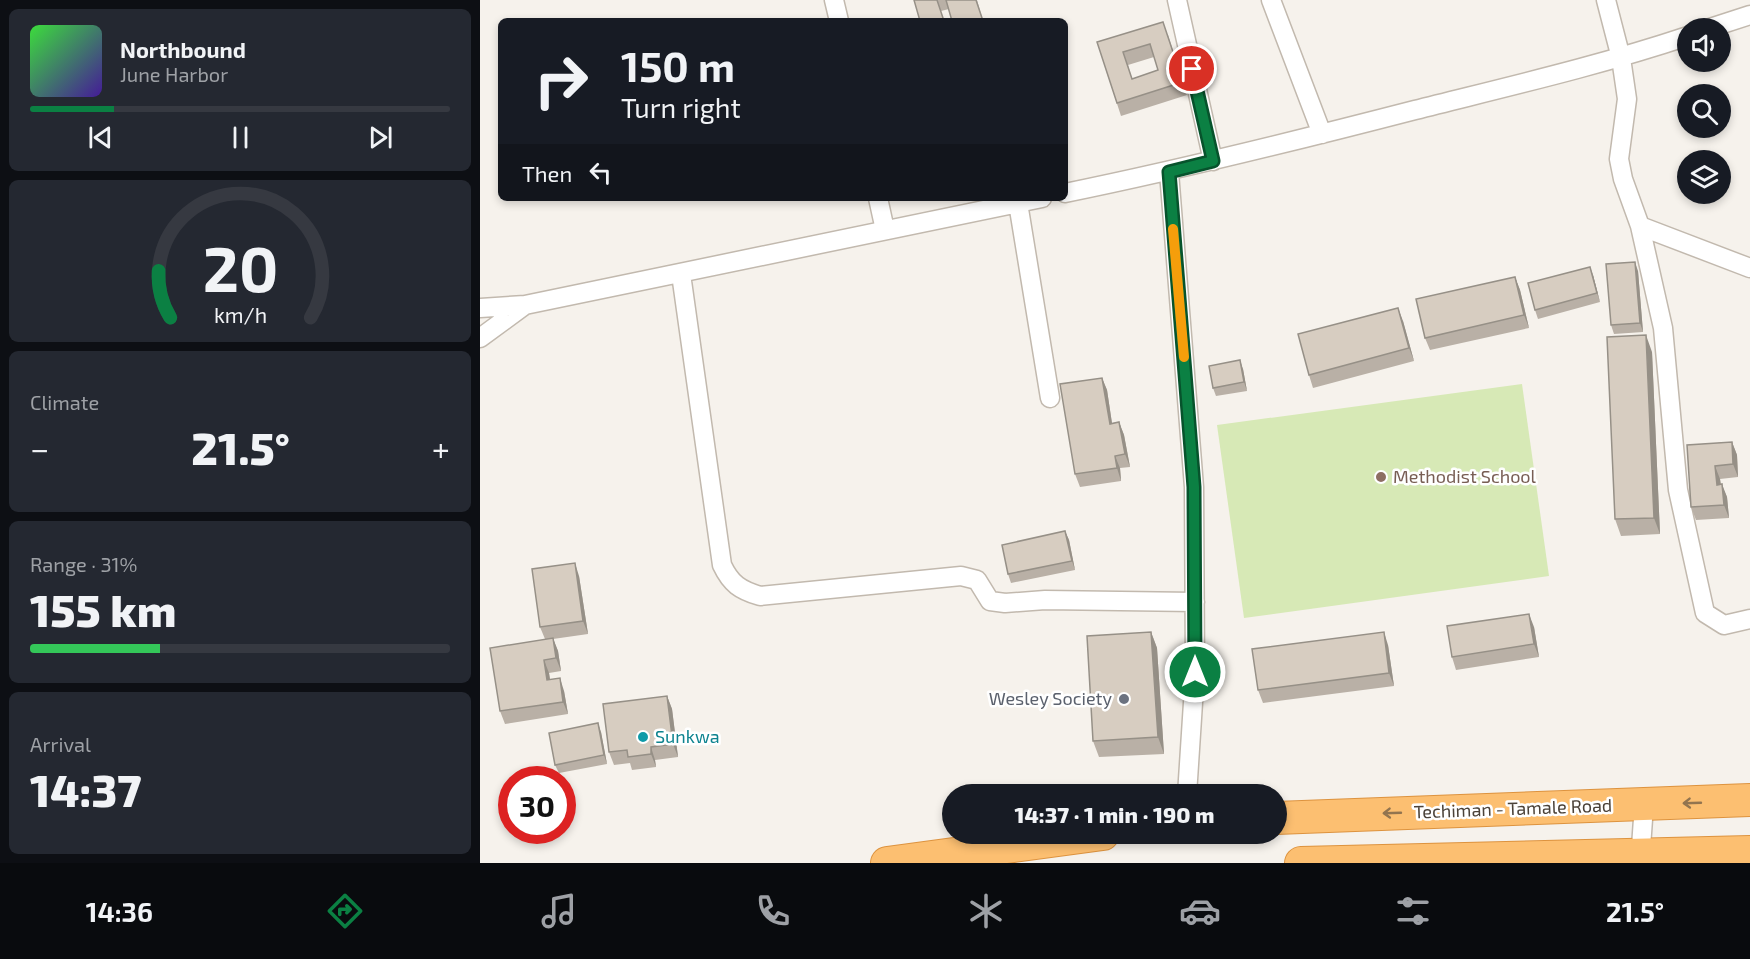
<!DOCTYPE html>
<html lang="en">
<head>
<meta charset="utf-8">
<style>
	body { margin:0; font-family:"Exo 2",sans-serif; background:#242831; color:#f1f3f6; height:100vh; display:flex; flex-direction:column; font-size:22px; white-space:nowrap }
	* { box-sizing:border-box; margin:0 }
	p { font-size:20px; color:#9ea1a6 }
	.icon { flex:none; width:33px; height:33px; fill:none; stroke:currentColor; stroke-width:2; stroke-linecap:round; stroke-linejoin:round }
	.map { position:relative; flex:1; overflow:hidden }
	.drawer { display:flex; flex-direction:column; gap:9px; padding:9px; background:#0d0f14; width:480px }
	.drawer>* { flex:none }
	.banner { position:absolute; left:18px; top:18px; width:570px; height:183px; border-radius:9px; box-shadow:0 3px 9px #0003; background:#171b24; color:#f1f3f6; overflow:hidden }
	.tools { position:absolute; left:1197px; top:18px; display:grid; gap:12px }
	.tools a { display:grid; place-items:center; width:54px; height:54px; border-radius:50%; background:#171b24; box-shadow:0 3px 9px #0003; font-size:30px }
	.speed { position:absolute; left:18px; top:766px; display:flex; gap:12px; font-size:30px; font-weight:700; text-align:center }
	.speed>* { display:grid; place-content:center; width:78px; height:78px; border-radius:50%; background:#171b24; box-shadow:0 3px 9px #0003; line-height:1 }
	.speed .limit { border:9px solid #d22; background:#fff; color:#111 }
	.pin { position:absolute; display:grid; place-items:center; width:51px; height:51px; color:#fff; margin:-26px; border:3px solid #fff; border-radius:50%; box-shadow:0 2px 6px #0007 }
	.me { position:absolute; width:66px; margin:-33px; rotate:0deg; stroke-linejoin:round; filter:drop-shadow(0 0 4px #0008) }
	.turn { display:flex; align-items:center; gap:21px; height:126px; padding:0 24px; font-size:27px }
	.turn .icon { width:78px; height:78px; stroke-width:2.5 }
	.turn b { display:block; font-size:42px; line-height:51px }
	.then { display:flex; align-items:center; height:57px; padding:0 24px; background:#0003; gap:12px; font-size:22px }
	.big { font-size:45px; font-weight:800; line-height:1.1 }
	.drawer .widget { flex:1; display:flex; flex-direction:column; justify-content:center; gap:9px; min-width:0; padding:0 21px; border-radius:9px; background:#242831 }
	.drawer .dial { align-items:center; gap:0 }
	.dial svg { height:156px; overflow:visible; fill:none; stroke:#363941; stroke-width:7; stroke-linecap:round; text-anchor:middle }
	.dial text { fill:#f1f3f6; stroke:none }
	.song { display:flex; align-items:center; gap:18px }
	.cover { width:72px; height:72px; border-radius:9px; background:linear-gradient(135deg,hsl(120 70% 55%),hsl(260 70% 35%)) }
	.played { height:6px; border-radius:3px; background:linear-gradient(90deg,#0b8043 20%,#363941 20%) }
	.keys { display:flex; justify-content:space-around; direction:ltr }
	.heat { display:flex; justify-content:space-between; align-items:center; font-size:33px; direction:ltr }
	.charge { height:9px; border-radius:4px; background:linear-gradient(90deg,#34c759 31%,#363941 0) }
	.trip { position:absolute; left:462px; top:784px; width:345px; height:60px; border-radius:30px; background:#171b24; box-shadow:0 3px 9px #0003; font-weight:800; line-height:60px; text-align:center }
	.tabs { display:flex; height:96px; justify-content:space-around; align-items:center; background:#090b0e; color:#9ea1a6 }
	.tabs .icon { width:42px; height:42px }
	.tabs .active { color:#0b8043 }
	.tabs b { font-size:27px; color:#f1f3f6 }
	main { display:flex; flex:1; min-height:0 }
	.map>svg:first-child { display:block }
</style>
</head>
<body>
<main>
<section class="drawer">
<div class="widget">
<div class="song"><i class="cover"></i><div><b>Northbound</b><p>June Harbor</p></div></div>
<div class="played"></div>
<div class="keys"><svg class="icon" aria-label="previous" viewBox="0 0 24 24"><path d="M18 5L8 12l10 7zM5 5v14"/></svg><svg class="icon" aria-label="pause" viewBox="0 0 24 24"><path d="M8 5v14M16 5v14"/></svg><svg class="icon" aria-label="next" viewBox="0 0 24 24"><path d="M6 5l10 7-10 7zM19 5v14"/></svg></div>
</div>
<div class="widget dial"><svg viewBox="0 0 100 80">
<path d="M14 69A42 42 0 1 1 86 69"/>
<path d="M14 69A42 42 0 0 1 8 45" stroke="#0b8043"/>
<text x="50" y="56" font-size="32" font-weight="700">20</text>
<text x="50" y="72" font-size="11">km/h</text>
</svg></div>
<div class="widget"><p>Climate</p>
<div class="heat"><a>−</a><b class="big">21.5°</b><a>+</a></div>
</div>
<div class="widget"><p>Range · 31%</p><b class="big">155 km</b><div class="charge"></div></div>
<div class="widget"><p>Arrival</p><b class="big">14:37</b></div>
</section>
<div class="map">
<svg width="1270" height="863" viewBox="0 0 1270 863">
	<rect width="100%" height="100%" fill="#f6f2ec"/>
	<path fill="#d7e9b6" d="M 1042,384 L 1069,576 L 764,618 L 737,425 Z"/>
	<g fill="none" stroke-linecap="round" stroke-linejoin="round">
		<defs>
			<path id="street" d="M 354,0 L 359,21
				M 697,0 L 733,161
				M 791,0 L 842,134
				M 1126,0 L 1141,58 L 1147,99 L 1139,159 L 1143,179 L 1160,226 L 1183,328 L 1198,490 L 1225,613 L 1244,625 L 1270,619
				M 1230,28 L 1270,15
				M 689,172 L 714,487 L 715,672 L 707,795
				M 585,193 C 703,169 819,140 935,110 C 1026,87 1118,66 1208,36
				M 398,198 L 405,230
				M 538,203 L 570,398
				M 1160,226 L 1270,268
				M 201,274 L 242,565 C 251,584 260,590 280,596 L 481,576 L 497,580 L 510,601 L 525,603 L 565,600 L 715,602
				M 0,308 L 45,305 L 562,198
				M 0,338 L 45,305
				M 1160,861 L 1164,805"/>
			<path id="highway" d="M 796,818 L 1270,800
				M 407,863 L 623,834
				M 821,863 L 1270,852"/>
		</defs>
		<use href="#street" stroke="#c2b9ae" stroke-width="21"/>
		<use href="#highway" stroke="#dd933f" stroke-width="34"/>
		<use href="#street" stroke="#fff" stroke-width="18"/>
		<use href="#highway" stroke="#fcbf71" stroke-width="32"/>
	</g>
	<path fill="#b9b0a6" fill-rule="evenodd" d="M 434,0 L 497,0 L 503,21 L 469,9 L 461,11 Z
		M 688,35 L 707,95 L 641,116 L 617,42 ZM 674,57 L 678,70 L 652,79 L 648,65 Z
		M 1158,271 L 1163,332 L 1134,334 L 1131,325 Z
		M 1113,275 L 1120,302 L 1058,319 L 1055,310 Z
		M 1035,277 L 1040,290 L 1049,328 L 950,350 L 945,338 Z
		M 923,321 L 934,361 L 833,388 L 829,375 Z
		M 1172,352 L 1180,534 L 1141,536 L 1135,519 Z
		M 763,369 L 767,391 L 736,396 L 733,388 Z
		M 622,378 L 627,390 L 632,423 L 639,422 L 644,435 L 650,467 L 640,468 L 641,481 L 600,487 L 595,474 Z
		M 1252,442 L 1257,455 L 1258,477 L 1240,479 L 1241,484 L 1247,497 L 1249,518 L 1216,520 L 1211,507 L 1207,445 Z
		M 585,531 L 589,540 L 595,570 L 531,583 L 528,574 Z
		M 99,576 L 108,634 L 73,639 L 78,651 L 81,671 L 69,673 L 70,680 L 84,691 L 88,714 L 25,724 L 20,711 L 65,639 L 60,627 Z
		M 1054,627 L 1059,657 L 976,670 L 972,657 Z
		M 671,632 L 677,648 L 684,754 L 619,757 L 613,741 Z
		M 908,645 L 914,686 L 783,703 L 778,690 Z
		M 187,696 L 192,709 L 198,757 L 175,760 L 176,767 L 152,770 L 150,763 L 134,765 L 129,752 Z
		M 121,732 L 127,764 L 79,773 L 75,765 Z"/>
	<path fill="#969087" d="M 1155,262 L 1158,271 L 1163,332 L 1160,323 Z
		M 1110,267 L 1113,275 L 1120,302 L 1117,293 Z
		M 1035,277 L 1040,290 L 1049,328 L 1044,315 Z
		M 918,308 L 923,321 L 934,361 L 929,348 Z
		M 1166,335 L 1172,352 L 1180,534 L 1174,518 Z
		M 760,360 L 763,369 L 767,391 L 764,382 Z
		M 622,378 L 627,390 L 634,437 L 630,424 Z
		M 639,422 L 644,435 L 650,467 L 645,454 Z
		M 1252,442 L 1257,455 L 1258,477 L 1253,464 Z
		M 635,456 L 640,468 L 641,481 L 637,468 Z
		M 1235,466 L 1240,479 L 1242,498 L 1237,485 Z
		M 1242,484 L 1247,497 L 1249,518 L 1244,505 Z
		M 585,531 L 589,540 L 595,570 L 592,561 Z
		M 95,563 L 99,576 L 108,634 L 103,621 Z
		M 1049,614 L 1054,627 L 1059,657 L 1054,644 Z
		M 671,632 L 677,648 L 684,754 L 678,737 Z
		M 904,632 L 908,645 L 914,686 L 909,673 Z
		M 73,638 L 78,651 L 81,671 L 76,658 Z
		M 64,660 L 69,673 L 72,693 L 67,680 Z
		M 80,678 L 84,691 L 88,714 L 83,702 Z
		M 187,696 L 192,709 L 198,757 L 193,744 Z
		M 118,723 L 121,732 L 127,764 L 124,755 Z
		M 171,747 L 175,760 L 176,767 L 171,754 Z"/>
	<path fill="#d7cdc1" stroke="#969087" stroke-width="1.5" fill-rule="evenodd" d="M 434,0 L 457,0 L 464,21 L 440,21 Z
		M 466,0 L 496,0 L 503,21 L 472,21 Z
		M 683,22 L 703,82 L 637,103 L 617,42 ZM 670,44 L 678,70 L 652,79 L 643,52 Z
		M 1155,262 L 1160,323 L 1131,325 L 1126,264 Z
		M 1110,267 L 1117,293 L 1055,310 L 1048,283 Z
		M 1035,277 L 1044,315 L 945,338 L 936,299 Z
		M 918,308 L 929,348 L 829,375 L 818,334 Z
		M 1166,335 L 1174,518 L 1135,519 L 1127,337 Z
		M 760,360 L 764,382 L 733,388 L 729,366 Z
		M 622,378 L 630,424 L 639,422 L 645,454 L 635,456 L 637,468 L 595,474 L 580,384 Z
		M 1252,442 L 1253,464 L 1235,466 L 1237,485 L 1242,484 L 1244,505 L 1211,507 L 1207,445 Z
		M 585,531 L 592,561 L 528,574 L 522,545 Z
		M 95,563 L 103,621 L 60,627 L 52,569 Z
		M 1049,614 L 1054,644 L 972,657 L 967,626 Z
		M 671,632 L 678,737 L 613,741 L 607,636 Z
		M 904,632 L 909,673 L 778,690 L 772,649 Z
		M 73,638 L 76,658 L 64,660 L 67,680 L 80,678 L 83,702 L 20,711 L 10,648 Z
		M 187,696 L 193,744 L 171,747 L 171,754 L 148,757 L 147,750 L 129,752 L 123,704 Z
		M 118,723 L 124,755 L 75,765 L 69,733 Z"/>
	<defs><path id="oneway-shaft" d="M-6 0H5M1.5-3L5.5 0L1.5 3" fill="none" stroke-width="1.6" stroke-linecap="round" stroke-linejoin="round" transform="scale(1.5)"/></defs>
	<g stroke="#92744f">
		<use href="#oneway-shaft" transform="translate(1212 803) rotate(178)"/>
		<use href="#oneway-shaft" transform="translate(912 813) rotate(178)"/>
	</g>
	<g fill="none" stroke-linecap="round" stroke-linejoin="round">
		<defs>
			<path id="route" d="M 712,69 L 733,161 L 689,172 L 714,487 L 715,672"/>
		</defs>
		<use href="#route" stroke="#07532c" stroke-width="15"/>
		<use href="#route" stroke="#0b8043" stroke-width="10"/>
		<path stroke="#f59e0b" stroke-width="10" d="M 693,229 L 704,357"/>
	</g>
	<circle fill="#8d6e63" stroke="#fff" stroke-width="2" cx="901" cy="477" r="6"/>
	<circle fill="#6b7280" stroke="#fff" stroke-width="2" cx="644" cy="699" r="6"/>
	<circle fill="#0f9aa8" stroke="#fff" stroke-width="2" cx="163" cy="737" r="6"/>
	<g text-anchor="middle" stroke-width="5" stroke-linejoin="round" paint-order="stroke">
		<g font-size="18" fill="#785e54" stroke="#fff" text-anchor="start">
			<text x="913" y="483">Methodist School</text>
		</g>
		<g font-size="18" fill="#5b616d" stroke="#fff" text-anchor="end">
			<text x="632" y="705">Wesley Society</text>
		</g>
		<g font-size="18" fill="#0d838f" stroke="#fff" text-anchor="start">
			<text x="175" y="743">Sunkwa</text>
		</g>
		<g font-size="18" fill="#4b4239" stroke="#fff">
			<text transform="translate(1033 809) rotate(-2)" y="6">Techiman - Tamale Road</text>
		</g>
	</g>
</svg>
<div class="tools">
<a><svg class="icon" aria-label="sound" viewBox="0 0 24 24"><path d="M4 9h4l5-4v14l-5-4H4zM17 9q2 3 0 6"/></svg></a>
<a><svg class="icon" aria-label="search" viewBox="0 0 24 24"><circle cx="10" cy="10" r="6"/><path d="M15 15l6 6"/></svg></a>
<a><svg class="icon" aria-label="layers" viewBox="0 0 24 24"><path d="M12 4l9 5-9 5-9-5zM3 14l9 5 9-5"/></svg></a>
</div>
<div class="speed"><div class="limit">30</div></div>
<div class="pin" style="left:712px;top:69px;background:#d93025"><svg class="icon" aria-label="arrive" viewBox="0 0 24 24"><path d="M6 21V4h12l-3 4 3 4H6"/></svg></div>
<svg class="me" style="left:715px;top:672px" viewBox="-20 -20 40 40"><circle r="17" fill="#0b8043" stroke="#fff" stroke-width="3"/><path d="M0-11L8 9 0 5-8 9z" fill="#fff"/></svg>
<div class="trip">14:37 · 1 min · 190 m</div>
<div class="banner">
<div class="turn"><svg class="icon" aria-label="right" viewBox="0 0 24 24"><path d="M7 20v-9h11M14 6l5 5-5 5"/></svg><div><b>150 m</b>Turn right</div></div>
<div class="then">Then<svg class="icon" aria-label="left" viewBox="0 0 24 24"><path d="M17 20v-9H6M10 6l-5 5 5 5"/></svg></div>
</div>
</div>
</main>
<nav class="tabs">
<b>14:36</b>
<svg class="icon active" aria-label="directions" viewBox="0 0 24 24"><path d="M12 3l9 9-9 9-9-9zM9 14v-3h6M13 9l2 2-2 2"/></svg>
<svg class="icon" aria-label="music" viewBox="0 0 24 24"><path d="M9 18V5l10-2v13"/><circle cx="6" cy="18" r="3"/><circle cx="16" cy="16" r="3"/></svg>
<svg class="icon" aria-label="phone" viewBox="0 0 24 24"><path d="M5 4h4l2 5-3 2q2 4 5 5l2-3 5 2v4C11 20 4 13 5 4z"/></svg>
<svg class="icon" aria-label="climate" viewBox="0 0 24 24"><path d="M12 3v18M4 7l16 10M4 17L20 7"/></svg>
<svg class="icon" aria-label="car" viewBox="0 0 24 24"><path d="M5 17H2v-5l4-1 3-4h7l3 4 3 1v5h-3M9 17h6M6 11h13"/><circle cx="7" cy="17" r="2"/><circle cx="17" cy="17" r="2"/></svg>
<svg class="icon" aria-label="filters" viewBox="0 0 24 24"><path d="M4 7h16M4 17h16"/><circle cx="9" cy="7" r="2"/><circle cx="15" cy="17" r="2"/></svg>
<b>21.5°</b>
</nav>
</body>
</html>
